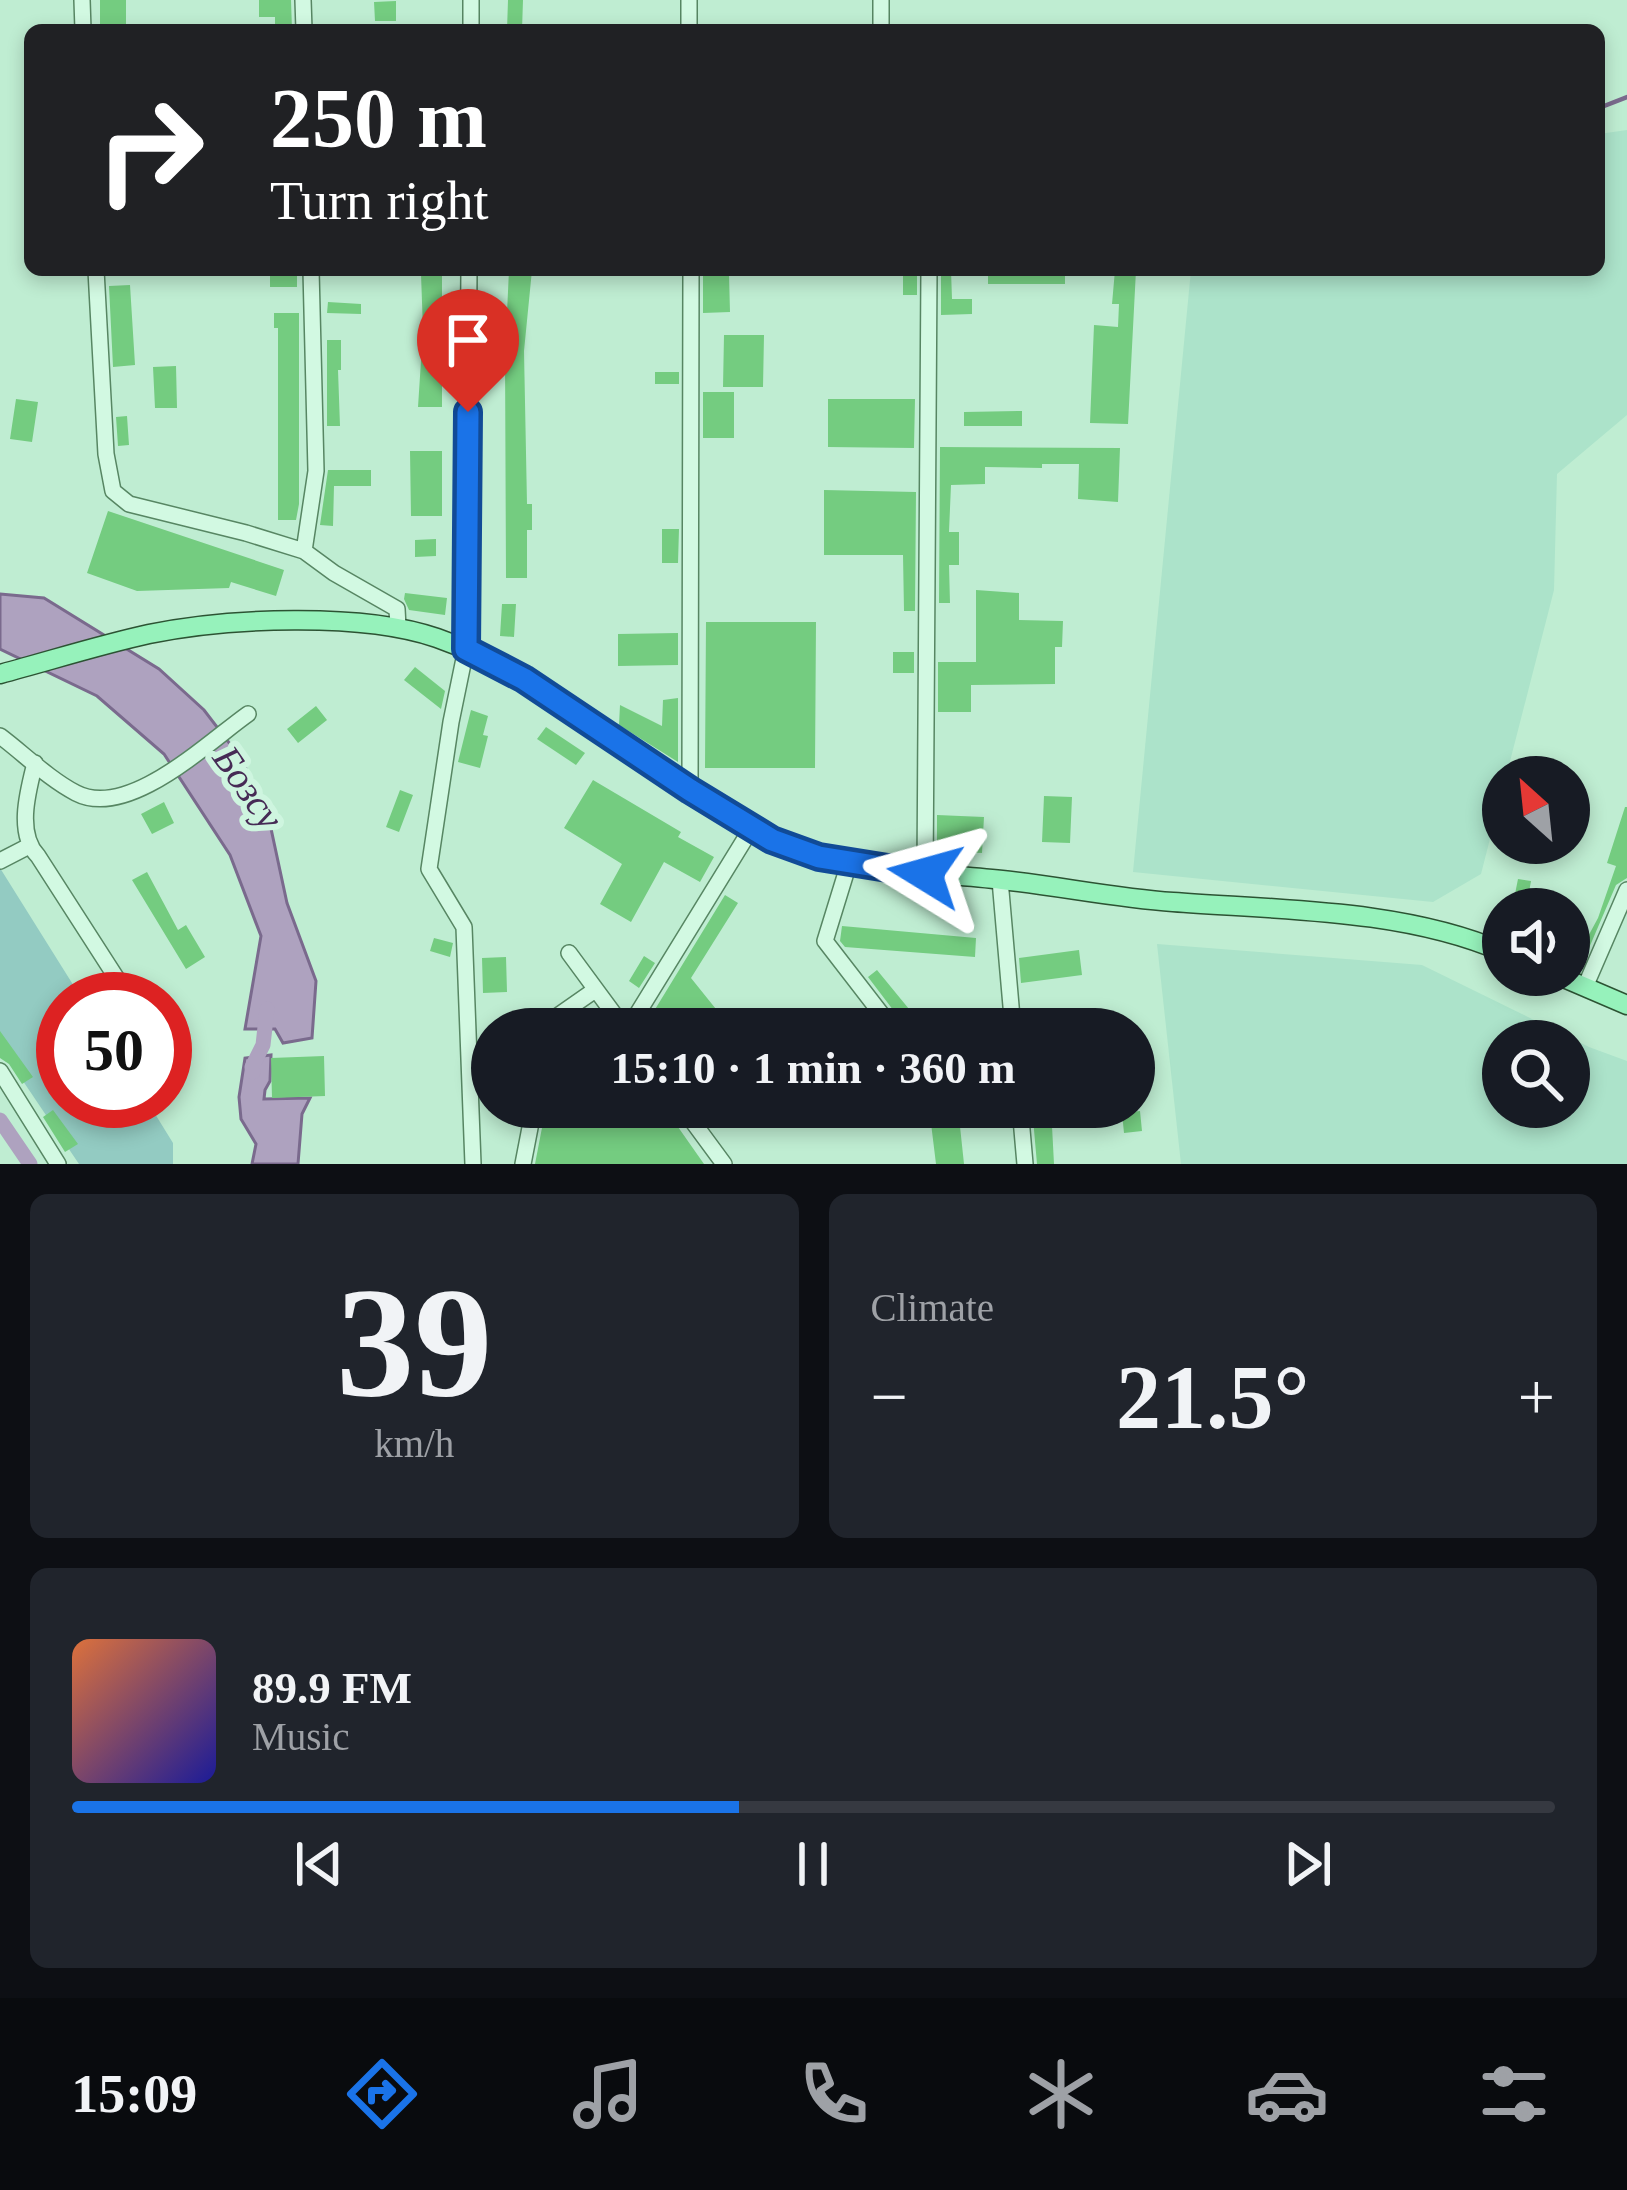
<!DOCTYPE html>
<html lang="en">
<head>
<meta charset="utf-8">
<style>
	body { margin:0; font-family:Georgia,serif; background:#20242c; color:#f1f3f6; height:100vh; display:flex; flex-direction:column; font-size:45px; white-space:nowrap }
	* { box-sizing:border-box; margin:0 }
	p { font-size:39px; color:#9ea1a6 }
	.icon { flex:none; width:66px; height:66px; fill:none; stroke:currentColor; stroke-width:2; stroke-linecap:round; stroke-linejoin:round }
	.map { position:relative; height:1164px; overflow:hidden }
	.panel { display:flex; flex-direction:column; gap:30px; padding:30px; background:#0d0f14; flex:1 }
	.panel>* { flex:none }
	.banner { position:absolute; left:24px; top:24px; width:1581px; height:252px; border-radius:18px; box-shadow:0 6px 18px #0003; background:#202124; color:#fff; overflow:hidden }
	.needle { width:78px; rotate:333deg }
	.controls { position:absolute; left:1482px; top:756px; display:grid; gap:24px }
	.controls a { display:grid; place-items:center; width:108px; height:108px; border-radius:50%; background:#171b24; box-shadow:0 6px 18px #0003; font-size:60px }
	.speed { position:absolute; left:36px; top:972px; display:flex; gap:24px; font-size:60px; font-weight:700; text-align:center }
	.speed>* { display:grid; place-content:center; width:156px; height:156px; border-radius:50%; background:#171b24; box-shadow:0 6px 18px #0003; line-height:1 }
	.speed .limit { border:18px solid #d22; background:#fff; color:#111 }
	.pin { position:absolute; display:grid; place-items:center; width:102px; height:102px; color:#fff; margin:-123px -51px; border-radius:50% 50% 50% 0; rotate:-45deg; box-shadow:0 0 12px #0007 }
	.pin .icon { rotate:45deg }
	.me { position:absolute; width:132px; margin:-66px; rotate:278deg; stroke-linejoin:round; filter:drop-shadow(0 0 9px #0008) }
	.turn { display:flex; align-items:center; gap:42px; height:252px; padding:0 48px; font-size:54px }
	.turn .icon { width:156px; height:156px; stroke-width:2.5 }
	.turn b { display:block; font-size:84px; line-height:102px }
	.big { font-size:90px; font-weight:700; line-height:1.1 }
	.panel .card { flex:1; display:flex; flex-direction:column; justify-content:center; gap:18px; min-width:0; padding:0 42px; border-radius:18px; background:#20242c }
	.panel .dial { align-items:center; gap:0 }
	.dial b { font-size:156px; line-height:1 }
	.song { display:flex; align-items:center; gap:36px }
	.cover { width:144px; height:144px; border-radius:18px; background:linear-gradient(135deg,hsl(20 70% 55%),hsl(240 70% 35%)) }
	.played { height:12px; border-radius:6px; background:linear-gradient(90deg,#1a73e8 45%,#363941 45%) }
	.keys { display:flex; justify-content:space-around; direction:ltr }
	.heat { display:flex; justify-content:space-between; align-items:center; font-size:66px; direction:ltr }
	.panel .tiles { flex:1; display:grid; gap:30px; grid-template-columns:1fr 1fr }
	.card:last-child { grid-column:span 2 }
	.trip { position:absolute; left:471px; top:1008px; width:684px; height:120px; border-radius:60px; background:#171b24; box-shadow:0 6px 18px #0003; font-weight:700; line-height:120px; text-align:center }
	.tabs { display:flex; height:192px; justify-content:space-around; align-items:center; background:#090b0e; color:#9ea1a6 }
	.tabs .icon { width:84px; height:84px }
	.tabs .on { color:#1a73e8 }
	.tabs b { font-size:54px; color:#f1f3f6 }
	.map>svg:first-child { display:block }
</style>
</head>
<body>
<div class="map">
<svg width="1627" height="1164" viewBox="0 0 1627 1164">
	<rect width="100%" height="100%" fill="#bfedd2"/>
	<path fill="#ace3ca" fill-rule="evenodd" d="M 1627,130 L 1627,415 L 1557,474 L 1554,590 L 1506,777 L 1503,777 L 1503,788 L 1481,874 L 1433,902 L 1133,872 L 1191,270 L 1599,270 L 1599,134 Z
		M 1157,944 L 1422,965 L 1589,1047 L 1627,1061 L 1627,1164 L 1181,1164 ZM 1503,1041 L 1569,1041 L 1569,1107 L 1503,1107 Z"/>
	<path fill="#93cbc2" d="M 0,868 L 82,999 L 63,999 L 63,1101 L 147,1101 L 173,1143 L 173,1164 L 79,1164 L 0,1047 Z"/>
	<path fill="#aea2bf" stroke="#7a6a8d" stroke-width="3" d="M 0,594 L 44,598 L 159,669 L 204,710 L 240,757 L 267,810 L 287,903 L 316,981 L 312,1038 L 283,1043 L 275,1029 L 245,1029 L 261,936 L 230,855 L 164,754 L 97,696 L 0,649 Z
		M 271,1055 L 270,1081 L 265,1090 L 264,1099 L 310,1098 L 302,1114 L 298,1164 L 252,1164 L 256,1144 L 241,1119 L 239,1097 L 245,1058 Z"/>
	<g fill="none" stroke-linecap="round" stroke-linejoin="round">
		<path stroke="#7a6a8d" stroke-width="4.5" d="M 1599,108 L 1627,97"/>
		<path stroke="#aea2bf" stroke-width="15" d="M 253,1072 L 252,1067 L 263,1045 L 267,1009
			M 0,1120 L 30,1164"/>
	</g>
	<path fill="#74cc80" d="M 100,0 L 126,0 L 126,30 L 100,30 Z
		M 259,0 L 291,0 L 292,30 L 275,30 L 275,17 L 259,17 Z
		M 508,0 L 523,0 L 522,30 L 507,30 Z
		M 396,1 L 396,21 L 375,21 L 374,2 Z
		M 270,270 L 297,270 L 297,287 L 270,287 Z
		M 509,270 L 532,270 L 524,351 L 527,504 L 532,504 L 532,530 L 527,530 L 527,578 L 506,578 L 505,355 Z
		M 903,270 L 917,270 L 917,295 L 903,295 Z
		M 941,270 L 951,270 L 952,299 L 972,299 L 972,314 L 941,315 Z
		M 988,270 L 1065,270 L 1065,284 L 988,284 Z
		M 1115,270 L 1136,270 L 1128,424 L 1090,423 L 1094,325 L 1118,327 L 1119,304 L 1112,304 Z
		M 421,274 L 442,274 L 442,407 L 418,407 L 423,330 Z
		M 703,274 L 729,274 L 730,312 L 703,313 Z
		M 130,285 L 135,365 L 113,367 L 109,286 Z
		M 328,302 L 361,304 L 361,314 L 327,313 Z
		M 274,313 L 299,313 L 299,504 L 296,520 L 278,520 L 278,328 L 274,328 Z
		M 724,335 L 764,335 L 763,387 L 723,387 Z
		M 327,340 L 341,340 L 341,370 L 338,370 L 340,426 L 327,426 Z
		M 176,366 L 177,408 L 155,408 L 153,367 Z
		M 655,372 L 679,372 L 679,384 L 655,384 Z
		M 703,392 L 734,392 L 734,438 L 703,438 Z
		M 16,399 L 38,402 L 32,442 L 10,439 Z
		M 828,399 L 915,399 L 914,448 L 828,447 Z
		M 1022,411 L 1022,426 L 964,426 L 964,412 Z
		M 127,416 L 129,445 L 118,446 L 116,417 Z
		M 940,447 L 1120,448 L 1118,502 L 1078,499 L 1079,464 L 1042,464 L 1042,468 L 985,467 L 985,484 L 951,485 L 949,532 L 959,532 L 959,565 L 949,565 L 950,603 L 939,603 Z
		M 410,451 L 442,451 L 442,516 L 411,516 Z
		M 328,470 L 371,470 L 371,486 L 334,486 L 333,526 L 320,525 Z
		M 824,490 L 916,492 L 915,611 L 904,611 L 903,555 L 824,555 Z
		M 108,511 L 284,570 L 276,596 L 231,582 L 229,588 L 137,591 L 87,573 Z
		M 662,529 L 679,529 L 678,563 L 662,563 Z
		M 436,539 L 436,556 L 415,557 L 415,540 Z
		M 976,590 L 1019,593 L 1019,620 L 1063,621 L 1062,647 L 1055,647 L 1055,684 L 971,685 L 971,712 L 938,712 L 938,662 L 976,662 Z
		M 405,593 L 447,598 L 445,615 L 409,610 L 404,599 Z
		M 502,604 L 516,604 L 514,637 L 500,636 Z
		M 706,622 L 816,622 L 815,768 L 705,768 Z
		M 678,633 L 678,665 L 618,666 L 618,634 Z
		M 893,652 L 914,652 L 914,673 L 893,673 Z
		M 415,667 L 445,691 L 441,709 L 404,680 Z
		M 678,698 L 678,762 L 619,725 L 620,705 L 662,726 L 663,700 Z
		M 316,706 L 327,720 L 298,743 L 287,729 Z
		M 471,710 L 488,716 L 483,735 L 488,736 L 480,768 L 458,762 Z
		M 546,727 L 585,753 L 576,765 L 537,739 Z
		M 593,780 L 681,832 L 678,837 L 714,857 L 700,882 L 664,862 L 631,922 L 600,904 L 622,864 L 564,828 Z
		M 400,790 L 413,795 L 399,832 L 386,827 Z
		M 1044,796 L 1072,797 L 1070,843 L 1042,842 Z
		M 164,802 L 174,823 L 152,834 L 141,814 Z
		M 1625,807 L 1627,807 L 1627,878 L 1616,885 L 1583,962 L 1570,966 L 1569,933 L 1585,942 L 1598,918 L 1616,866 L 1607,863 Z
		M 937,815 L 984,817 L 982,853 L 937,851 Z
		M 147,872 L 178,930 L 186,925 L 205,957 L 186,969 L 132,880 Z
		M 1518,879 L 1531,881 L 1526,909 L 1512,909 Z
		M 725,895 L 738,903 L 691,978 L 732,1029 L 643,1029 Z
		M 842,926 L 976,938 L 975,957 L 845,947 L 840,941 Z
		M 434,938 L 453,943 L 450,957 L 430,951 Z
		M 1079,950 L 1082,975 L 1021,983 L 1019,958 Z
		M 644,956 L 655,963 L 639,988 L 629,981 Z
		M 506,957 L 507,992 L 483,993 L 482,958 Z
		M 877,970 L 918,1020 L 903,1023 L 868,977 Z
		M 595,1008 L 610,1029 L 567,1029 Z
		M 998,1010 L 1000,1029 L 963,1029 L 961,1014 Z
		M 0,1031 L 33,1077 L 22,1084 L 9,1064 L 0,1058 Z
		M 324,1056 L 325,1096 L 272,1098 L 271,1058 Z
		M 546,1107 L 664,1107 L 704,1164 L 535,1164 Z
		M 929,1107 L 981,1107 L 981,1115 L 959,1117 L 964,1164 L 936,1164 Z
		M 1032,1107 L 1051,1107 L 1054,1164 L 1037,1164 Z
		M 53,1110 L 78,1144 L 65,1152 L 43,1117 Z
		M 1140,1111 L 1142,1131 L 1124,1133 L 1122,1113 Z"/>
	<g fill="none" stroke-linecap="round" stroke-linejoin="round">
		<defs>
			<path id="minor" d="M 82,0 L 83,30
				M 303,0 L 304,30
				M 689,0 L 689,30
				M 881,0 L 881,30
				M 471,30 L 471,0
				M 96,270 L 106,454 L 113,491 L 129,504 L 246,533 L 304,551 L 334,573 L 397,609 L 398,627
				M 469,270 L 466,649 L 451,722 L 429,869 L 464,927 L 473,1164
				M 304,551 L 316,471 L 311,270
				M 0,736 C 24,754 49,779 76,793 C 128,820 207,743 248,714
				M 35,763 C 28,791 16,833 38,856 L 130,999
				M 690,790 L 691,270
				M 0,861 L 29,846
				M 849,863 L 825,941 L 893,1029
				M 925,875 L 929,270
				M 1000,880 L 1013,1029
				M 569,953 L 625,1029
				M 1585,987 L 1627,890
				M 539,1029 L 595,990
				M 628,1029 L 751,829
				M 165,1054 L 171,1064
				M 0,1071 L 58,1164
				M 682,1107 L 724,1164
				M 1020,1107 L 1025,1164
				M 523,1164 L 534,1107"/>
			<path id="major" d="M 0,674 C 49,661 99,645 149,634 C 227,618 362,612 437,638 C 503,661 560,702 618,741 C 691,791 760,847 848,863 C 899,873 950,874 1002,880 C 1059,886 1115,898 1173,902 C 1280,910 1404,909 1503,952
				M 1557,975 L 1627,1005"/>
		</defs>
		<use href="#minor" stroke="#578663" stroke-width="18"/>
		<use href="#major" stroke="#2c5333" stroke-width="21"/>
		<use href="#minor" stroke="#d2f9e2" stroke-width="15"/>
		<use href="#major" stroke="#96f2bb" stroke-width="18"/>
	</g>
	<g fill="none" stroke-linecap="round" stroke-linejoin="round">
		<defs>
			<path id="route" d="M 468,412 L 466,649 L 524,679 L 690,790 L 772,840 L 819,857 L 925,874"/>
		</defs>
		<use href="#route" stroke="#114b97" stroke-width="30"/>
		<use href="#route" stroke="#1a73e8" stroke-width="21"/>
	</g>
	<g text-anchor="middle" stroke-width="12" stroke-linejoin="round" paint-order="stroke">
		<g font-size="39" font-style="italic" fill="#462b55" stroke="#cef5df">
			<text transform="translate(249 787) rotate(55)" y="14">Бозсу</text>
		</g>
	</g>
</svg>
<div class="controls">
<a><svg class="needle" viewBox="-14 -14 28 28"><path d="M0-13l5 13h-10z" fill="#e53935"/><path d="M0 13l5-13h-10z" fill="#9ea1a6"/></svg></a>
<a><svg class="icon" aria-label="sound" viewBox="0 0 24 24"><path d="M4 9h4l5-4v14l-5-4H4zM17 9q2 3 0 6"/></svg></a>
<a><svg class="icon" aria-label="search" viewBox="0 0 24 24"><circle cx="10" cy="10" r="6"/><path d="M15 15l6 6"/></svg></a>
</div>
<div class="speed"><div class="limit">50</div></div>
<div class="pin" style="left:468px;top:412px;background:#d93025"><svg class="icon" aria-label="arrive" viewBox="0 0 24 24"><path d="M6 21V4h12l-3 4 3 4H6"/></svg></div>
<svg class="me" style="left:925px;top:874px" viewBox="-20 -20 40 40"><path d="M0-17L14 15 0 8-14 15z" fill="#1a73e8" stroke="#fff" stroke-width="4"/></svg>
<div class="trip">15:10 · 1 min · 360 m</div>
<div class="banner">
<div class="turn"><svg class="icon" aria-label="right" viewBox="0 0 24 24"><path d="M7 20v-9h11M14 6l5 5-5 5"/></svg><div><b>250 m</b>Turn right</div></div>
</div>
</div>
<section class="panel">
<div class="tiles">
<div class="card dial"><b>39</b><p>km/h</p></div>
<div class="card"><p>Climate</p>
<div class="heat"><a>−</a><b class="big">21.5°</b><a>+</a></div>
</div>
<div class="card">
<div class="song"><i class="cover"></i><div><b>89.9 FM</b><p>Music</p></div></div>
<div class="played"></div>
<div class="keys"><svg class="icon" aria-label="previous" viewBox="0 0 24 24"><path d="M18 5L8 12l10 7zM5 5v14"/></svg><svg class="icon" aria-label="pause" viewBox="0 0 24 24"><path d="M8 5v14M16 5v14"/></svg><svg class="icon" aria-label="next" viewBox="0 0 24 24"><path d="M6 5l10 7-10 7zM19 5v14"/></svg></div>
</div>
</div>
</section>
<nav class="tabs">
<b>15:09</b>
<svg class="icon on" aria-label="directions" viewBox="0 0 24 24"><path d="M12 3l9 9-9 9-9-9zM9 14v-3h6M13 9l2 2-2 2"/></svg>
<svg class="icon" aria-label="music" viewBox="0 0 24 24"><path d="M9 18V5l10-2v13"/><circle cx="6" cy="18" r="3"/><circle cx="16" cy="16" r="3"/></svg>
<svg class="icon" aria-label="phone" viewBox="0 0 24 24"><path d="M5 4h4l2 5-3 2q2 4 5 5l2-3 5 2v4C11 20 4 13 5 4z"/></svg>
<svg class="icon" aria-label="climate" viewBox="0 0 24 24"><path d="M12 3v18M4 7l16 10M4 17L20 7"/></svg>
<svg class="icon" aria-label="car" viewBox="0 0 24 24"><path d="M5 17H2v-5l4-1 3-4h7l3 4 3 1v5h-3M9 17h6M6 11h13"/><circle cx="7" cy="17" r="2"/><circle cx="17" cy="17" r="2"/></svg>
<svg class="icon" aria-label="filters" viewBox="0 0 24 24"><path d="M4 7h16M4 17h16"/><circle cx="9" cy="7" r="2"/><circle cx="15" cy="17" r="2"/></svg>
</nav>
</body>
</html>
